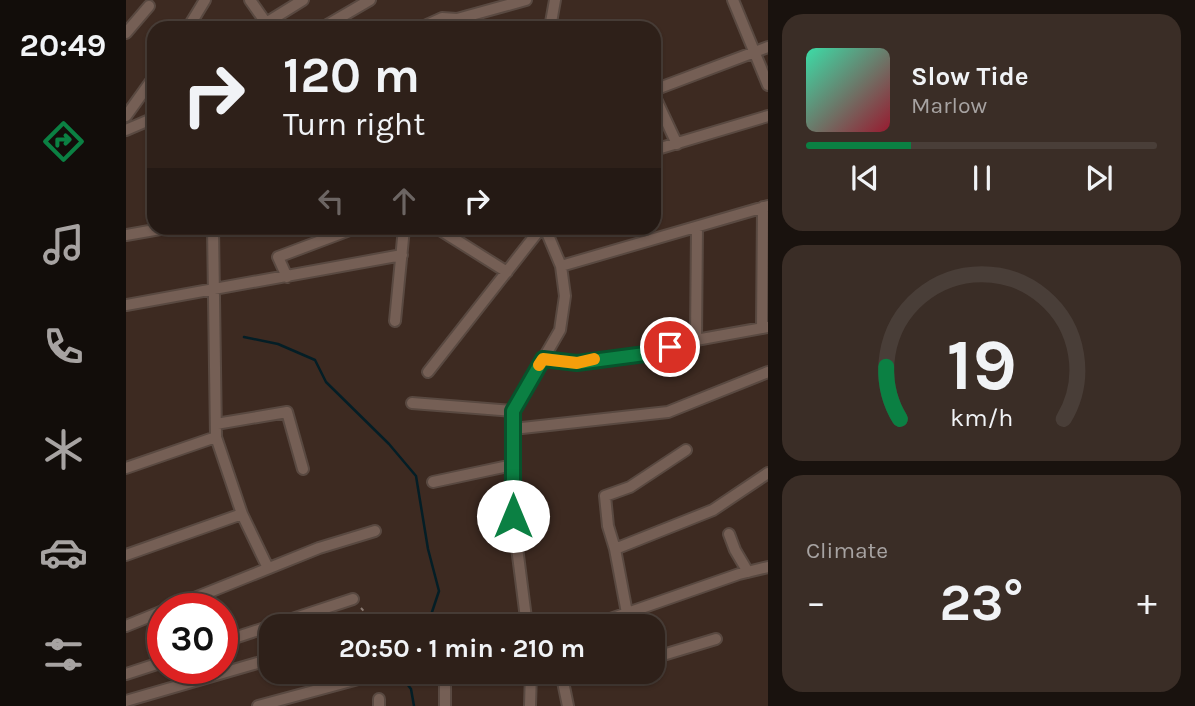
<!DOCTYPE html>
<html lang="en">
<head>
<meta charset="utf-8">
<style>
	body { margin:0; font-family:Karla,sans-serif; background:#3a2d26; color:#f1f3f6; height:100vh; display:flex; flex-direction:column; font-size:26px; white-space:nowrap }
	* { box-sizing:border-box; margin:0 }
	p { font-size:23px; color:#a7a3a2 }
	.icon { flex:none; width:38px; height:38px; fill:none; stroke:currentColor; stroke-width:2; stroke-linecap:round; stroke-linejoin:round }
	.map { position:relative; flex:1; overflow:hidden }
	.details { display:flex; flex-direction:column; gap:14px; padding:14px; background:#19120e; width:427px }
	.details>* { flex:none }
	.hud { position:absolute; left:21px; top:21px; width:514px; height:214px; border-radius:21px; box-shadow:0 2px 5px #0004,0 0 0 2px #493e38; background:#2e2019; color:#f1f3f6; overflow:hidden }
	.speed { position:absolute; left:21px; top:593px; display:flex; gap:14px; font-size:35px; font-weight:700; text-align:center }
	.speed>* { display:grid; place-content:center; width:91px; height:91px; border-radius:50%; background:#2e2019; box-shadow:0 2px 5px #0004,0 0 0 2px #493e38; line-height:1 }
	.speed .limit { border:10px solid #d22; background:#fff; color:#111 }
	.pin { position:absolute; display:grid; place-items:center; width:60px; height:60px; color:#fff; margin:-30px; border:4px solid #fff; border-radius:50%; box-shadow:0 2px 7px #0007 }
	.me { position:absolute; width:77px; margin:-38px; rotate:0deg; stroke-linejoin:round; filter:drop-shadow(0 0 5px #0008) }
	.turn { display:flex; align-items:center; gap:24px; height:147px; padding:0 21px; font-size:32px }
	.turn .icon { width:91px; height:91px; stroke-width:2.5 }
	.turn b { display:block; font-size:49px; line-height:60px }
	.lanes { display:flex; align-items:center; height:66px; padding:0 21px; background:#0003; justify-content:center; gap:35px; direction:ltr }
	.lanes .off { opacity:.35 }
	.big { font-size:52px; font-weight:700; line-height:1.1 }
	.details .card { flex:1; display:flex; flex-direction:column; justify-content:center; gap:10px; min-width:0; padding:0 24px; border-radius:21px; background:#3a2d26 }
	.details .dial { align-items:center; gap:0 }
	.dial svg { height:182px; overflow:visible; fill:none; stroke:#493e38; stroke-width:7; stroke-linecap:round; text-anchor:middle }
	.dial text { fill:#f1f3f6; stroke:none }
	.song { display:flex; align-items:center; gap:21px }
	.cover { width:84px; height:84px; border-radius:10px; background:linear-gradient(135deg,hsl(160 70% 55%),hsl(350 70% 35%)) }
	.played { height:7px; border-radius:4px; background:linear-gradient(90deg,#0b8043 30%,#493e38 30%) }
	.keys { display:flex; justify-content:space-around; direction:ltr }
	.heat { display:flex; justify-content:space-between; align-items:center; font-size:38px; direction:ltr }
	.trip { position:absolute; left:133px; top:614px; width:406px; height:70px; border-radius:21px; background:#2e2019; box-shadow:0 2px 5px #0004,0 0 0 2px #493e38; font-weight:700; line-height:70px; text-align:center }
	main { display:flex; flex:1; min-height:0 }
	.menu { display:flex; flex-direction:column; width:126px; justify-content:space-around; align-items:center; background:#120d0a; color:#a7a3a2 }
	.menu .icon { width:49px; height:49px }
	.menu .on { color:#0b8043 }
	.menu b { font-size:32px; color:#f1f3f6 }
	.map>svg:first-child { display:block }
</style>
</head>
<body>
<main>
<nav class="menu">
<b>20:49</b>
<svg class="icon on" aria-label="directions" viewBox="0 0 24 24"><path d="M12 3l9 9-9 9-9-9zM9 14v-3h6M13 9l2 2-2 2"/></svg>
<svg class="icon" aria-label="music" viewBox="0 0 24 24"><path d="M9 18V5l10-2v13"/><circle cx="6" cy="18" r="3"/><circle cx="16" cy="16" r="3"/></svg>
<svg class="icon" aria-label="phone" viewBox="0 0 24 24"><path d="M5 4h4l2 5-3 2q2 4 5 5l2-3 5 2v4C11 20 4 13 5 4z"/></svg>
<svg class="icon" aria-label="climate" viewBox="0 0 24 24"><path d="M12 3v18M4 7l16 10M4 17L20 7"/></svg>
<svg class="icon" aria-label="car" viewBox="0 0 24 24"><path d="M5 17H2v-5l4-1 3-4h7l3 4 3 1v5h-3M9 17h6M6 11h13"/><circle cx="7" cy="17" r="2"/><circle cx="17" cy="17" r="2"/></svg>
<svg class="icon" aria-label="filters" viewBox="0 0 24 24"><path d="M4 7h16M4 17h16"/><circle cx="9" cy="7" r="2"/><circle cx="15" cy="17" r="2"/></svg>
</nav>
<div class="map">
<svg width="642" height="706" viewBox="0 0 642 706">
	<rect width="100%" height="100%" fill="#3d2a21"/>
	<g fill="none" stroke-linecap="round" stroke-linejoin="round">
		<path stroke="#041e26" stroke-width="2.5" d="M 118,337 L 152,344 L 189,360 L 200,382 L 263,444 L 290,476 L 302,549 L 313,591 L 305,615 L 277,623 L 250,622 L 249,626
			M 278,680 L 285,689 L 288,706"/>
		<defs>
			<path id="street" d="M 124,0 L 143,27
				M 607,0 L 642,85
				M 331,19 L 400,0
				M 140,23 L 177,0
				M 62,28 L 79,0
				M 196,28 L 244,0
				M 294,28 L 316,18 L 331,19 L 333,28
				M 424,28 L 429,0
				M 0,33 L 23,6
				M 528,90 L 642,47
				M 528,95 L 551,144
				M 0,116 L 28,77
				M 0,130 L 28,118
				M 528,150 L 642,116
				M 87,228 L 90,437 L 116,514 L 142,568
				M 311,228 L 381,272
				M 0,235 L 40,228
				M 435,266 L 642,206
				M 161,277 L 152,257 L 229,228
				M 0,305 L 276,255
				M 269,321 L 278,228
				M 636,328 L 637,207
				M 570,340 L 571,227
				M 417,359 L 451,363 L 519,354 L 570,340 L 642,327
				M 302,372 L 415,228
				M 286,403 L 387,411
				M 90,424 L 161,412 L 177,469
				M 387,429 L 542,412 L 642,372
				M 0,468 L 90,437
				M 307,482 L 387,465
				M 603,534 L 609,550 L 622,572
				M 489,549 L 587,510 L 642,473
				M 0,555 L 116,514
				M 41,609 L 193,548 L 249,531
				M 501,613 L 489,549 L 482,526 L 479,496 L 504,487 L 560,450
				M 0,626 L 37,611
				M 316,626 L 317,619
				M 401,626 L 387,516 L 387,411 L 434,330 L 439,296 L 435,266 L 419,228
				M 464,626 L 613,574 L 642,567
				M 96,642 L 227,599
				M 527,658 L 590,639
				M 435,672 L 442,706
				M 0,674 L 37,662
				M 0,701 L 145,659
				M 132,706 L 247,675 L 275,677 L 293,672
				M 253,706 L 253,699
				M 319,706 L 319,672
				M 404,706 L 405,672"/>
		</defs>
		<use href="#street" stroke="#594941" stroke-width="14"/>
		<path stroke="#8a7a72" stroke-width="2" stroke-dasharray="3.5 3.5" stroke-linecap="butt" d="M 235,608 L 246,620 L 245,626"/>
		<use href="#street" stroke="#755f55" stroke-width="10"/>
	</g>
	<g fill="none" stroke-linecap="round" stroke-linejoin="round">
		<defs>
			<path id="route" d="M 387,516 L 387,411 L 417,359 L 451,363 L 519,354 L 544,347"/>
		</defs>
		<use href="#route" stroke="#07532c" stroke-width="18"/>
		<use href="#route" stroke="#0b8043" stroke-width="12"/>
		<path stroke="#f59e0b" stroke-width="12" d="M 413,365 L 417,359 L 451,363 L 468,359"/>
	</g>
</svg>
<div class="speed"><div class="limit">30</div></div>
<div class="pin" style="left:544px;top:347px;background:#d93025"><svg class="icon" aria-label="arrive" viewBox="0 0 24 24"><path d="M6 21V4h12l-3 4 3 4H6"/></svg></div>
<svg class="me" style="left:387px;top:516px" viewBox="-20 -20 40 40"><circle r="19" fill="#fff"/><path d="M0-13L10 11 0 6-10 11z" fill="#0b8043"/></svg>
<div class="trip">20:50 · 1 min · 210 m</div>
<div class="hud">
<div class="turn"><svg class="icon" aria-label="right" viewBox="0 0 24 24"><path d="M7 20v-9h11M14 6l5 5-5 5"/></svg><div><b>120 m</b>Turn right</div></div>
<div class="lanes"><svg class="icon off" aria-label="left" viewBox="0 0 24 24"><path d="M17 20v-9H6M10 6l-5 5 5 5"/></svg><svg class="icon off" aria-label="ahead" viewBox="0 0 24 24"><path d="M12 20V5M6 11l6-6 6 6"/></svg><svg class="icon" aria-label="right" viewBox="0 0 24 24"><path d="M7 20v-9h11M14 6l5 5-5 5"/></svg></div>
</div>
</div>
<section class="details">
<div class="card">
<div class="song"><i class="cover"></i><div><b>Slow Tide</b><p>Marlow</p></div></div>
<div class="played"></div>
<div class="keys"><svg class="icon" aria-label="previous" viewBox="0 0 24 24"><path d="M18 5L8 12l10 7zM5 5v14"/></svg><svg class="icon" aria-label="pause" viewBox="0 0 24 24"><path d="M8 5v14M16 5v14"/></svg><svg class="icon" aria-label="next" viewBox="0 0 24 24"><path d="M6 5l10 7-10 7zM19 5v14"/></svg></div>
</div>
<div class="card dial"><svg viewBox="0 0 100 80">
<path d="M14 69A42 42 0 1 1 86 69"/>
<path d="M14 69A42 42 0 0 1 8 46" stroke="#0b8043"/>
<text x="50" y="56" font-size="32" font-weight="700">19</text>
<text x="50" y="72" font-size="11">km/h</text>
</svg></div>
<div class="card"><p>Climate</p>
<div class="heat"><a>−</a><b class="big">23°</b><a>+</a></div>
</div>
</section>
</main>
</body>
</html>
